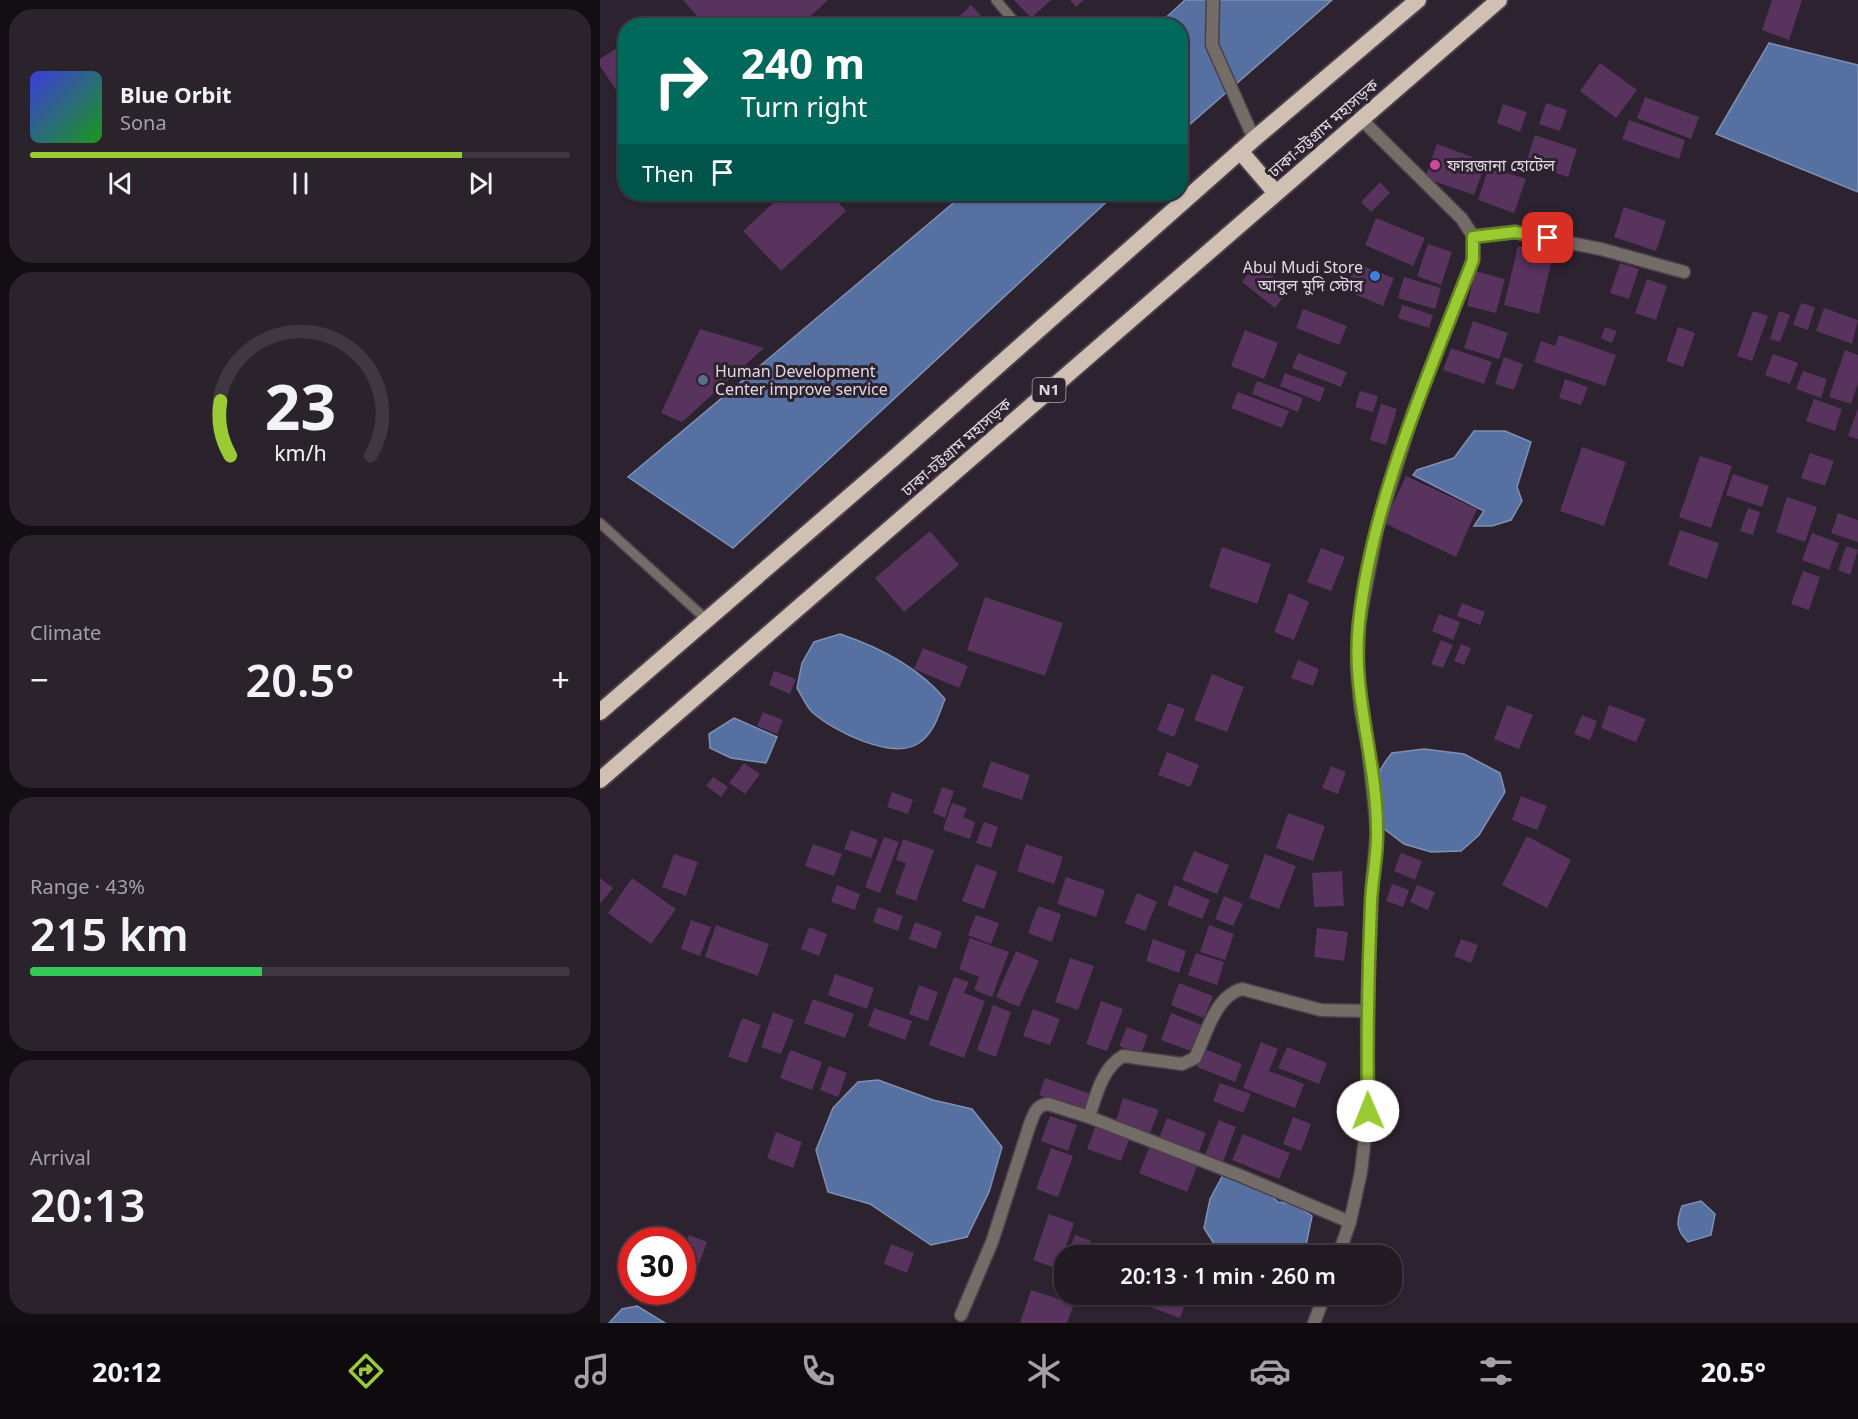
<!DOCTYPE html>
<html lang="en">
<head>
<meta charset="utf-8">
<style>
	body { margin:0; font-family:"Noto Sans","Noto Sans Bengali",sans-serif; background:#2a232b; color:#f1f3f6; height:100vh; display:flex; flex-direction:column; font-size:22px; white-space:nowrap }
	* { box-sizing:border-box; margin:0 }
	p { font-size:20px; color:#a2a1a6 }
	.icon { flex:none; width:33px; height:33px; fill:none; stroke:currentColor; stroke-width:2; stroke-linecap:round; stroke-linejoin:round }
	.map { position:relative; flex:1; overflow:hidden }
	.details { display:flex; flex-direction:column; gap:9px; padding:9px; background:#130e13; width:600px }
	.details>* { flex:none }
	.guide { position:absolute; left:18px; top:18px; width:570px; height:183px; border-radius:24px; box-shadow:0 2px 4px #0004,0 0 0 2px #3f3841; background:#00695c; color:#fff; overflow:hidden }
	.speed { position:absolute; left:18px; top:1227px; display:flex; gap:12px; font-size:30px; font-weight:700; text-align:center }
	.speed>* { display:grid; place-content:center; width:78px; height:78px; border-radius:50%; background:#221a23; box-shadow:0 2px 4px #0004,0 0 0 2px #3f3841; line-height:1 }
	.speed .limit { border:9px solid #d22; background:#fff; color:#111 }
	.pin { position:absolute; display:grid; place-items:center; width:51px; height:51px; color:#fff; margin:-26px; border-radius:12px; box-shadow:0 3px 9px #0006 }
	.me { position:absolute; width:66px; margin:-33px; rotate:359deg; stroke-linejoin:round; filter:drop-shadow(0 0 4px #0008) }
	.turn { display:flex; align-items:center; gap:21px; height:126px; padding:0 24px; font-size:27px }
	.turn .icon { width:78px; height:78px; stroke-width:2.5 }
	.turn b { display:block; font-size:42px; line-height:51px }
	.then { display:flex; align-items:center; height:57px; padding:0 24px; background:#0003; gap:12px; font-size:22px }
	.big { font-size:45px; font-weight:600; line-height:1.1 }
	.details .card { flex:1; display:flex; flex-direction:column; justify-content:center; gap:9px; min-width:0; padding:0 21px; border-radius:24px; background:#2a232b }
	.details .dial { align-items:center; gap:0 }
	.dial svg { height:156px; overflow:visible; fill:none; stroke:#3f3841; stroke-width:7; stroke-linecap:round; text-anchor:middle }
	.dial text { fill:#f1f3f6; stroke:none }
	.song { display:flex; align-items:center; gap:18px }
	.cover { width:72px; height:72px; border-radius:9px; background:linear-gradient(135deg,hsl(240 70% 55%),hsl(120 70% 35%)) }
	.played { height:6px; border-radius:3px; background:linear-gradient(90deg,#9bcb33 80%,#3f3841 80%) }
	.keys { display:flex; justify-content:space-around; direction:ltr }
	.heat { display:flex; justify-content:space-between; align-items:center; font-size:33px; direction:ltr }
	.charge { height:9px; border-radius:4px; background:linear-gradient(90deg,#34c759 43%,#3f3841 0) }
	.trip { position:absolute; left:454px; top:1245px; width:348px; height:60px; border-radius:24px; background:#221a23; box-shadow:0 2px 4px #0004,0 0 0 2px #3f3841; font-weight:600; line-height:60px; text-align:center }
	.tabs { display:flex; height:96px; justify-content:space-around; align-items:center; background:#0e0a0e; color:#a2a1a6 }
	.tabs .icon { width:42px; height:42px }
	.tabs .on { color:#9bcb33 }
	.tabs b { font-size:27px; color:#f1f3f6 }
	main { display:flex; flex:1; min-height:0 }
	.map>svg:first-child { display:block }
</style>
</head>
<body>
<main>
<section class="details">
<div class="card">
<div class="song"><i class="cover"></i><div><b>Blue Orbit</b><p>Sona</p></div></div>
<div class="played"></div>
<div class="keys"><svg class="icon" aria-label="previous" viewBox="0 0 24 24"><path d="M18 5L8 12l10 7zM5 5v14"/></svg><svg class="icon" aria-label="pause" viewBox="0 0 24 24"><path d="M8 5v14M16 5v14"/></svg><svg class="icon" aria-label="next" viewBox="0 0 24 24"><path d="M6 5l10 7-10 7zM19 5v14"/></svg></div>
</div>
<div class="card dial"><svg viewBox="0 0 100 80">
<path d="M14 69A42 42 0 1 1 86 69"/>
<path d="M14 69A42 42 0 0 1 9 41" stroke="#9bcb33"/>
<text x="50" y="56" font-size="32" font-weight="700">23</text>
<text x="50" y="72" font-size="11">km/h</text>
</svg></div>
<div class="card"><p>Climate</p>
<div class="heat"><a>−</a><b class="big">20.5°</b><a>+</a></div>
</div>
<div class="card"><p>Range · 43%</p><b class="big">215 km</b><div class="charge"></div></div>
<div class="card"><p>Arrival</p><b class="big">20:13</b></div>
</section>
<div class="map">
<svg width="1258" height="1323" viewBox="0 0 1258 1323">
	<rect width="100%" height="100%" fill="#2d222f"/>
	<path fill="#5570a1" stroke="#7f90b4" stroke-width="1.5" d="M 585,0 L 732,0 L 581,132 L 580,26 L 557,26 Z
		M 1169,43 L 1258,65 L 1258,192 L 1116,134 Z
		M 364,194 L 515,194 L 133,548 L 28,477 Z
		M 874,431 L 905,431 L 931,442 L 917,487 L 922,501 L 911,520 L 892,526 L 874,526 L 884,511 L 813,475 L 817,470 L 854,458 Z
		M 240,634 C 279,647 318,667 345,699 C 338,716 334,733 319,743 C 293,761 233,731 212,712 C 206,706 202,696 197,688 L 202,663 L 214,642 Z
		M 134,718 L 177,737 L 166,763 L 131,758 L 110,748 L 109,734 Z
		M 824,749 L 864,754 L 900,773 L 905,792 L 879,835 L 861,851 L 831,852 L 804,844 L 774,821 C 771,791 772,777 792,753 Z
		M 278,1080 L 333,1100 L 372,1109 L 402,1147 L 389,1192 L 367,1237 L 331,1245 L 270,1204 L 228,1192 L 216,1150 L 233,1108 L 258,1082 Z
		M 623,1175 L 666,1191 L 678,1202 L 695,1204 L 712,1216 L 704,1255 L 627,1255 L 618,1250 L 604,1228 L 610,1199 Z
		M 1101,1201 L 1115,1214 L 1111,1235 L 1088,1242 C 1076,1230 1076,1222 1082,1206 Z
		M 37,1306 L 65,1323 L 9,1323 L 22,1309 Z"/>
	<path fill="#57335e" d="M 83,0 L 228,0 L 200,26 L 106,26 Z
		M 414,0 L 451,0 L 431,18 Z
		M 470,0 L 484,0 L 476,7 Z
		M 1172,0 L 1202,0 L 1189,40 L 1162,30 Z
		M 371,5 L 391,26 L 349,26 Z
		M 26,42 L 26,96 L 22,99 L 0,66 L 0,59 Z
		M 1000,63 L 1037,90 L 1016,118 L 980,91 Z
		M 1045,97 L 1099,117 L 1091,139 L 1037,118 Z
		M 946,103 L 967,110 L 960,131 L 939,124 Z
		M 903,104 L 927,112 L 920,132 L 897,123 Z
		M 1029,120 L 1085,140 L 1079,159 L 1022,139 Z
		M 935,135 L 977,149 L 968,177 L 926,163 Z
		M 837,144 L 886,162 L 874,195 L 825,178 Z
		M 889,167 L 926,179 L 914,213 L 878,200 Z
		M 780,182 L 790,193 L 771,212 L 761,202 Z
		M 183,194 L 230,194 L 246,211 L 181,271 L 143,231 Z
		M 1024,207 L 1066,221 L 1056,251 L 1014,237 Z
		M 776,218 L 825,238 L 813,266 L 765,245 Z
		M 828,244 L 852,252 L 841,285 L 817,276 Z
		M 918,246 L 953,255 L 939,314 L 904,305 Z
		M 656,263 L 689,289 L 675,308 L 642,282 Z
		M 755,263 L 794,278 L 783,306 L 745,290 Z
		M 1020,263 L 1039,269 L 1029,299 L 1010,293 Z
		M 875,271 L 905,279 L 896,313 L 867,306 Z
		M 804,277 L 841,288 L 835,309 L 798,298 Z
		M 1047,279 L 1067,286 L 1056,320 L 1035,313 Z
		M 1201,303 L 1215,307 L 1208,330 L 1193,325 Z
		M 802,305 L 833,315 L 829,328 L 798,318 Z
		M 1224,308 L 1258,320 L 1252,344 L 1216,331 Z
		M 703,309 L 747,326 L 739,345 L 696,328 Z
		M 1153,311 L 1168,316 L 1152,361 L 1137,356 Z
		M 1179,311 L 1190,315 L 1180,342 L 1170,339 Z
		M 873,321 L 908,333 L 899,359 L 864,348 Z
		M 1005,327 L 1017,331 L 1012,343 L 1001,338 Z
		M 1078,327 L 1095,333 L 1083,367 L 1066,361 Z
		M 100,329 L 164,348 L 82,422 L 61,413 Z
		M 645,330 L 678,343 L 664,379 L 631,366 Z
		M 959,335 L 1016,355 L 1005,386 L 934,362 L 941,341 L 955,346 Z
		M 851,348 L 892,362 L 884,384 L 843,370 Z
		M 1245,350 L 1258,355 L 1258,383 L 1251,404 L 1229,397 Z
		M 698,353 L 747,372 L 741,387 L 692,368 Z
		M 1173,354 L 1198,363 L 1190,384 L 1165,375 Z
		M 904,357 L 923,364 L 914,390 L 895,384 Z
		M 1203,371 L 1227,379 L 1221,398 L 1196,389 Z
		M 685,373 L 725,388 L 720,402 L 680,386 Z
		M 965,379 L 988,387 L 981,405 L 959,398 Z
		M 657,381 L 703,398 L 698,412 L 652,394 Z
		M 760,391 L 778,396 L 773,412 L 755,407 Z
		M 638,392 L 689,411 L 682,428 L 631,408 Z
		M 1214,399 L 1242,409 L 1235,431 L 1206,421 Z
		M 781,404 L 797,409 L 786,445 L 770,440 Z
		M 1258,408 L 1258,439 L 1248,436 Z
		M 982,447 L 1026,462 L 1004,526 L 960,511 Z
		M 1210,453 L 1234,461 L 1225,486 L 1201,478 Z
		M 1100,456 L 1132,466 L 1111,528 L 1079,517 Z
		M 1133,474 L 1169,486 L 1162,507 L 1126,495 Z
		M 806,476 L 877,509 L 856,557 L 784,523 Z
		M 1187,497 L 1217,507 L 1205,542 L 1176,532 Z
		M 1148,508 L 1160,512 L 1153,535 L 1140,531 Z
		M 1238,513 L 1258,520 L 1258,542 L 1231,533 Z
		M 1080,530 L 1119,543 L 1107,579 L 1068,565 Z
		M 330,531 L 359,565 L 304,612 L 275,578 Z
		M 1212,533 L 1239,543 L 1229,570 L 1202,560 Z
		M 1246,546 L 1258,550 L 1250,575 L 1238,570 Z
		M 622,547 L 671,564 L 657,604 L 609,587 Z
		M 721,548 L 745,557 L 731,591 L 707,582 Z
		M 1203,571 L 1220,577 L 1209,610 L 1191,604 Z
		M 689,593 L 709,602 L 694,640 L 674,632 Z
		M 385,597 L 463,623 L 445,676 L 367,650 Z
		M 862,603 L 885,612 L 880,625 L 857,616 Z
		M 839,614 L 860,622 L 853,640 L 832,631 Z
		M 841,640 L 853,645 L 843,668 L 831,664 Z
		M 861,644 L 871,648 L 864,665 L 854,661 Z
		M 323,648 L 368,666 L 359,688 L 314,669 Z
		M 698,660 L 719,669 L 713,686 L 691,678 Z
		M 174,671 L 196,679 L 190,694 L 169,685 Z
		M 612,674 L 644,687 L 627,732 L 594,720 Z
		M 568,703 L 585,709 L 574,737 L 557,730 Z
		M 907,705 L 933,715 L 919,749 L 894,739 Z
		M 1009,705 L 1046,719 L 1036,742 L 1001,728 Z
		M 163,712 L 183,720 L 177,734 L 157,726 Z
		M 982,715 L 997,721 L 990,740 L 974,734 Z
		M 567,752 L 599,765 L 590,787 L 558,775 Z
		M 391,761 L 430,775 L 422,800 L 382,787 Z
		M 144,763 L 160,774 L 145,794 L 129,783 Z
		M 731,766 L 746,772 L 738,794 L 722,788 Z
		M 113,777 L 128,787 L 121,797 L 106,786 Z
		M 342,787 L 354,791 L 345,818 L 333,813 Z
		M 292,792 L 313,800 L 308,814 L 287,807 Z
		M 921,796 L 947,806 L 937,830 L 912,820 Z
		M 352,803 L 367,808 L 363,817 L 375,822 L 370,839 L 343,830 Z
		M 688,813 L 725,826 L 713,861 L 676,848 Z
		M 384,822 L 398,827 L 391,848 L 376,843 Z
		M 251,830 L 278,840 L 271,858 L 244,849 Z
		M 927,836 L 971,860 L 947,908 L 902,885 Z
		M 284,837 L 299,842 L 280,893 L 265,887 Z
		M 303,839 L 334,850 L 316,901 L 295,894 L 306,863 L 296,860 Z
		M 213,844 L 242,854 L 234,876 L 205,866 Z
		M 426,844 L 463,857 L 454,884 L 417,871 Z
		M 594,851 L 629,865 L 617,894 L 582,880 Z
		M 801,853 L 822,861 L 815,880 L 794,871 Z
		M 74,854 L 98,862 L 86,896 L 62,887 Z
		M 665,854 L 696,866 L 679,909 L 649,898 Z
		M 376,864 L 397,872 L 384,909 L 362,901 Z
		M 742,871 L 744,906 L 714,907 L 712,873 Z
		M 466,877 L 505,890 L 496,917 L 457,904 Z
		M 0,878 L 13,888 L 0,904 Z
		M 32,878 L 76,909 L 51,944 L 8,913 Z
		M 792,884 L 809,890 L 803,907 L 786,901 Z
		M 237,885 L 260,894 L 255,910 L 231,902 Z
		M 575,885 L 610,900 L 602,919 L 567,905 Z
		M 817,885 L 835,892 L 828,910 L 810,902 Z
		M 537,893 L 557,902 L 545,931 L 525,923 Z
		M 624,896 L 643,904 L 633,926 L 615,919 Z
		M 438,906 L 461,914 L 452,942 L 428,933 Z
		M 278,907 L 303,916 L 298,931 L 273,922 Z
		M 376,915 L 399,923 L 391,944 L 368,935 Z
		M 91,920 L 111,927 L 100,956 L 81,949 Z
		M 315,922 L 342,932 L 336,949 L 309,939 Z
		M 116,925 L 169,944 L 158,976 L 105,957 Z
		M 609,925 L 634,934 L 625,960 L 600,952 Z
		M 209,927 L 227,934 L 219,956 L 201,949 Z
		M 717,928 L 748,932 L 744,961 L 714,957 Z
		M 370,938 L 409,952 L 392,997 L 374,990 L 379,977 L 359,969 Z
		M 553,939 L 586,951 L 579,973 L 546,961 Z
		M 861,939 L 878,945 L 871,963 L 854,956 Z
		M 416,951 L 439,961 L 419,1007 L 396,997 Z
		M 596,953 L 624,962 L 617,985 L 588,975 Z
		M 470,958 L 494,966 L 478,1010 L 455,1002 Z
		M 235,974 L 274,988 L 267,1009 L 228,995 Z
		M 354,977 L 369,982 L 364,993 L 385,1001 L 364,1058 L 329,1045 Z
		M 579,983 L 613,996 L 604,1018 L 571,1005 Z
		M 319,985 L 338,992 L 328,1021 L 309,1014 Z
		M 213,999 L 254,1014 L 245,1038 L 204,1023 Z
		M 501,1001 L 523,1009 L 507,1051 L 486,1044 Z
		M 393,1005 L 411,1012 L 396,1057 L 377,1050 Z
		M 274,1008 L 312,1021 L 305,1040 L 268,1026 Z
		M 433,1009 L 460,1019 L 450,1045 L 423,1036 Z
		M 173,1012 L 194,1020 L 181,1054 L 161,1047 Z
		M 571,1013 L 602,1025 L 591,1051 L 561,1040 Z
		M 142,1018 L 161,1025 L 147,1063 L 128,1057 Z
		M 527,1027 L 548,1035 L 541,1054 L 519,1046 Z
		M 661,1042 L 678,1049 L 669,1071 L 704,1084 L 695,1108 L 643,1088 Z
		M 687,1047 L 727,1063 L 719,1084 L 678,1068 Z
		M 604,1049 L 642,1064 L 635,1082 L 597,1067 Z
		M 190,1050 L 222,1062 L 212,1090 L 180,1078 Z
		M 229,1066 L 247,1073 L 238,1097 L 220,1090 Z
		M 445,1078 L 491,1094 L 484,1111 L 439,1095 Z
		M 620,1083 L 651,1094 L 643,1113 L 613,1101 Z
		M 523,1098 L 559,1110 L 550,1133 L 516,1121 Z
		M 450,1116 L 477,1125 L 468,1151 L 441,1141 Z
		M 693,1117 L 711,1124 L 701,1151 L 683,1144 Z
		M 567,1118 L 606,1133 L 598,1154 L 559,1138 Z
		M 619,1120 L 636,1127 L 623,1162 L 605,1155 Z
		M 496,1125 L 530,1137 L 521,1161 L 487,1149 Z
		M 176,1132 L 202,1142 L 193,1168 L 167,1158 Z
		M 643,1134 L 690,1153 L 679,1179 L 632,1160 Z
		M 451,1148 L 473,1156 L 458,1197 L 436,1189 Z
		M 549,1148 L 597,1166 L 587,1192 L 539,1173 Z
		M 449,1214 L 474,1223 L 458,1269 L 433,1260 Z
		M 89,1235 L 107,1242 L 96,1272 L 82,1267 L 82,1252 Z
		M 475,1235 L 491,1241 L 485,1256 L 467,1256 Z
		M 291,1244 L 314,1253 L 307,1273 L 284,1264 Z
		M 431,1290 L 474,1304 L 467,1323 L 420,1323 Z
		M 554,1294 L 589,1294 L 580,1318 L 550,1307 Z"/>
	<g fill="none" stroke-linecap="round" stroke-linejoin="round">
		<defs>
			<path id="service" d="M 396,0 L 418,26
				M 571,194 L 579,205
				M 0,523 L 107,620"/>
			<path id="minor" d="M 613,0 L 612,45 L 654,139
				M 873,236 L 915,232 L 1001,249 L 1084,272
				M 489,1117 L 639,1175 L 750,1222
				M 738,1256 L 750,1222 L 761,1172 L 768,1111 L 767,1011 L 772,887 L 777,830 L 768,746 L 761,711 L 757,668 L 759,623 L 777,529 L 814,410 L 873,260 L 873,236 L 862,219 L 761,119
				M 361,1315 L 392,1242 L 430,1124 C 434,1114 436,1105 448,1104 L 489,1117 C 496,1096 502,1068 523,1056 L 582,1064 L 595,1058 C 606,1035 615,996 642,989 L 721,1010 L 767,1011
				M 714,1323 L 725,1294"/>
			<path id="trunk" d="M 640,151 L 676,193
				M 0,712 L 294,458 L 654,139 L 818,0
				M 0,780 L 899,0"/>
		</defs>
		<use href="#service" stroke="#4a3f4b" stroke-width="12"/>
		<use href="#minor" stroke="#4a3f4b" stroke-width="15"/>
		<use href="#trunk" stroke="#4a3f4b" stroke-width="20"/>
		<use href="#service" stroke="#746c67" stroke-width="9"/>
		<use href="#minor" stroke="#746c67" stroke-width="12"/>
		<use href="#trunk" stroke="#d0c0b4" stroke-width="16"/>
	</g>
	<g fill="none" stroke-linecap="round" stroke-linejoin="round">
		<defs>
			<path id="route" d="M 768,1111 C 767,1041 768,972 771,902 C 772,878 778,854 777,830 C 777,760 751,693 759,623 C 772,500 829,374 873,260 L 873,237 L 915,232 L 948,238"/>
		</defs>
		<use href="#route" stroke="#658421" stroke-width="15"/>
		<use href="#route" stroke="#9bcb33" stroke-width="10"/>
	</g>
	<circle fill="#d1479c" stroke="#2d222f" stroke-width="2" cx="835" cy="165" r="6"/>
	<circle fill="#3f7fe0" stroke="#2d222f" stroke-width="2" cx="775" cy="276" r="6"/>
	<circle fill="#5c6f8a" stroke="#2d222f" stroke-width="2" cx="103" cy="380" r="6"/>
	<g text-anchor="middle" stroke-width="6" stroke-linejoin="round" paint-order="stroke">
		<rect fill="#2d222f" stroke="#aaa2ac" stroke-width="1.5" x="432.5" y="378" width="33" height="24" rx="4.5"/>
		<g font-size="15" font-weight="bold" fill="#e0d9e1">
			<text x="449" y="395">N1</text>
		</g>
		<g font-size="16" fill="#e0d9e1" stroke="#2d222f">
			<text transform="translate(723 128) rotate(-41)" y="6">ঢাকা-চট্টগ্রাম মহাসড়ক</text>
			<text transform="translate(356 447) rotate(-41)" y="6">ঢাকা-চট্টগ্রাম মহাসড়ক</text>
		</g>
		<g font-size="16" fill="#e0d9e1" stroke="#2d222f" text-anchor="start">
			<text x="847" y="171">ফারজানা হোটেল</text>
			<text x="763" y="273" text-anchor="end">Abul Mudi Store<tspan x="763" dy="18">আবুল মুদি স্টোর</tspan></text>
			<text x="115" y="377">Human Development<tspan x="115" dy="18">Center improve service</tspan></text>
		</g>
	</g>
</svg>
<div class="speed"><div class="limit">30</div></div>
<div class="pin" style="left:948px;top:238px;background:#d93025"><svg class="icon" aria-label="arrive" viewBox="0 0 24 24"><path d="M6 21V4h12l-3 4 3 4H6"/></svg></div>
<svg class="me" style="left:768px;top:1111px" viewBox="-20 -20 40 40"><circle r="19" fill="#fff"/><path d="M0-13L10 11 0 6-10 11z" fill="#9bcb33"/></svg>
<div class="trip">20:13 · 1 min · 260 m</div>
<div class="guide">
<div class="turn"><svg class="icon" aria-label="right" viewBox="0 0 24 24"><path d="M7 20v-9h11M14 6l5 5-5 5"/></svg><div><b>240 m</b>Turn right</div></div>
<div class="then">Then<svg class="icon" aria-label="arrive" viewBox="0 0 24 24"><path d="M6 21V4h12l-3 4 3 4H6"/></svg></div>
</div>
</div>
</main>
<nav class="tabs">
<b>20:12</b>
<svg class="icon on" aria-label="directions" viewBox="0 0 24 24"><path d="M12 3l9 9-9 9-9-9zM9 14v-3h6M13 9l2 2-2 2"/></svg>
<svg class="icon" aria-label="music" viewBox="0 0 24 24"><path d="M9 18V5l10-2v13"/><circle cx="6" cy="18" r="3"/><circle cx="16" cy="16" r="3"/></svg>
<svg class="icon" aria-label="phone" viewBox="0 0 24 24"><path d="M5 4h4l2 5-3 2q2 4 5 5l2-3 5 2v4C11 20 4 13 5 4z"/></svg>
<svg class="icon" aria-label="climate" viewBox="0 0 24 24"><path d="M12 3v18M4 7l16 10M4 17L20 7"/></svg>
<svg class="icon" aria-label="car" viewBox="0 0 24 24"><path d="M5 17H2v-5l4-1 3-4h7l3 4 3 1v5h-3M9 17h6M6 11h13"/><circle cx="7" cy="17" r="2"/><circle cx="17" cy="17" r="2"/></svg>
<svg class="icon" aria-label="filters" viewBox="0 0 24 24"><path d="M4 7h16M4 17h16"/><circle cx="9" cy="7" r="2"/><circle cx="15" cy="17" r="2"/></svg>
<b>20.5°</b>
</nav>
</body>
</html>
